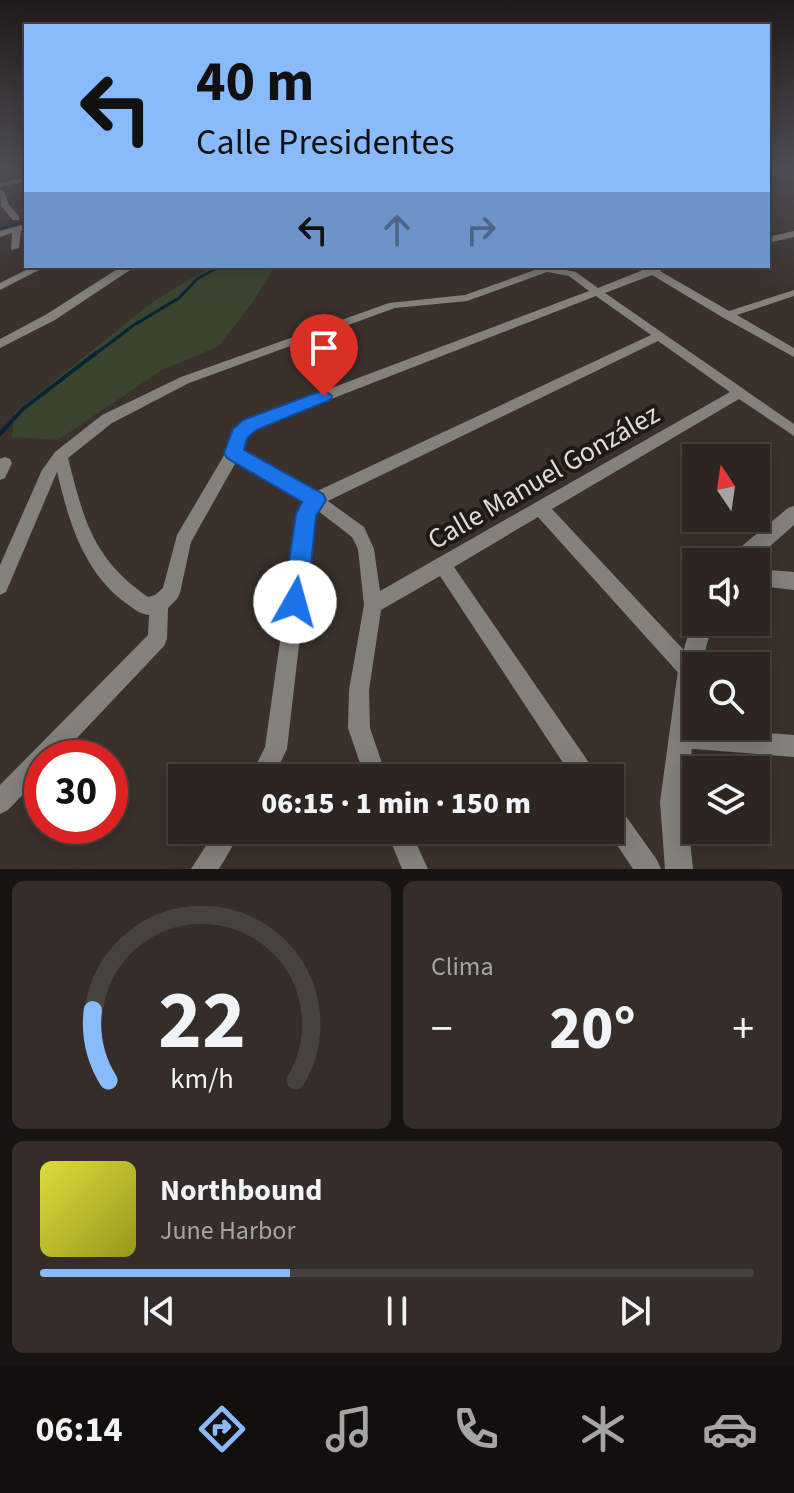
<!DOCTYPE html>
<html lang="es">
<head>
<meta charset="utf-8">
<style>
	body { margin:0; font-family:"Source Sans 3",sans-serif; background:#342d2a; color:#f1f3f6; height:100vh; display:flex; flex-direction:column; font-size:30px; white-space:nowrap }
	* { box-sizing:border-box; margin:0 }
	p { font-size:26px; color:#a6a5a5 }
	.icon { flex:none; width:44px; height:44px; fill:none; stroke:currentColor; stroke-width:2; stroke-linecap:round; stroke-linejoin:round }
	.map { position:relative; height:869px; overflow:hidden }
	.details { display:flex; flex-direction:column; gap:12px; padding:12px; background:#181412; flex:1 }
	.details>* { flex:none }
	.top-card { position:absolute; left:24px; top:24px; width:746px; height:244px; border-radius:0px; box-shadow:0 4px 20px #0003,0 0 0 2px #48423f; background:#88bafc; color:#111; overflow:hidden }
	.needle { width:52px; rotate:347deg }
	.tools { position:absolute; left:682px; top:444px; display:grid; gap:16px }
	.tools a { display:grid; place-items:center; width:88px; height:88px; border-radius:0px; background:#2c2521; box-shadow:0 4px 20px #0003,0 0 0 2px #48423f; font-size:40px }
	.speed { position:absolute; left:24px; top:740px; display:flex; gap:16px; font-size:40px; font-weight:700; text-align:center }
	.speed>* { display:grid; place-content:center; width:104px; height:104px; border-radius:50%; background:#2c2521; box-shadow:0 4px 20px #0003,0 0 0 2px #48423f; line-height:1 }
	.speed .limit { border:12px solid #d22; background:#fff; color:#111 }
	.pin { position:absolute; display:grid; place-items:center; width:68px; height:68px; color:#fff; margin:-82px -34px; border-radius:50% 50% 50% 0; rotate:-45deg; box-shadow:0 0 8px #0007 }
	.pin .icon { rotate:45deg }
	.me { position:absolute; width:88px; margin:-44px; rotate:7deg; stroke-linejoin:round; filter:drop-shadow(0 0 6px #0008) }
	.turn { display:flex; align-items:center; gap:28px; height:168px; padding:0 40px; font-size:36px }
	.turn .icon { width:104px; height:104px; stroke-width:2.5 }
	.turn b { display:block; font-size:56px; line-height:68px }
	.lanes { display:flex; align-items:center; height:76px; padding:0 40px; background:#0003; justify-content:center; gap:40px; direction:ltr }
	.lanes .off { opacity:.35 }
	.big { font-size:60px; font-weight:800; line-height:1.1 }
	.details .card { flex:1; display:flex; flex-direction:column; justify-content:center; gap:12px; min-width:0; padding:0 28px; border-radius:12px; background:#342d2a }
	.details .dial { align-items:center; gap:0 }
	.dial svg { height:208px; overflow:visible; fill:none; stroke:#48423f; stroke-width:7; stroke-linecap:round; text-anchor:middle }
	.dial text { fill:#f1f3f6; stroke:none }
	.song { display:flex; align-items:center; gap:24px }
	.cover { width:96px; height:96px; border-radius:12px; background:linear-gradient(135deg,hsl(60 70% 55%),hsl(60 70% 35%)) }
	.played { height:8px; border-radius:4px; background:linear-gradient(90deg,#88bafc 35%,#48423f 35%) }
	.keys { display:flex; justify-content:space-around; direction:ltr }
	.heat { display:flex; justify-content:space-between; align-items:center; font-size:44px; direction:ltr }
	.details .tiles { flex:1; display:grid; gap:12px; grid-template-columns:1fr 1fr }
	.card:last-child { grid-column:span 2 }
	.trip { position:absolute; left:168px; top:764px; width:456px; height:80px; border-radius:0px; background:#2c2521; box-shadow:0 4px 20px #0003,0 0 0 2px #48423f; font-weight:800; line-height:80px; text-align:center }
	.tab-bar { display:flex; height:128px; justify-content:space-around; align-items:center; background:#120f0d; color:#a6a5a5 }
	.tab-bar .icon { width:56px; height:56px }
	.tab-bar .current { color:#88bafc }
	.tab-bar b { font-size:36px; color:#f1f3f6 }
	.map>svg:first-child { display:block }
</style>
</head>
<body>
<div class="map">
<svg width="794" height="869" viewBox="0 0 794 869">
	<rect width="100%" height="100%" fill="#3a312c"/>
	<path fill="#3b452e" d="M 213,266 L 275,266 L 254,300 L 219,346 L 162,370 L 58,440 L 12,437 L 14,413 L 155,300 Z"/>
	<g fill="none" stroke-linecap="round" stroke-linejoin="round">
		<path stroke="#072436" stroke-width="2" d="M 0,229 L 26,221"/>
		<path stroke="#072436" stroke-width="3" d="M 94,355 L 134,325 L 179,298 L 197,279 L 221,266"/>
		<path stroke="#072436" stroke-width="4" d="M 0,434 L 23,409 L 96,353"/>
		<path fill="#84817d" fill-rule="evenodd" d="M 26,177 L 26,181 L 0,187 L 0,183 Z
			M 0,189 L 4,191 L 9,205 L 19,216 L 19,220 L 13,220 L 1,206 Z
			M 26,224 L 26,230 L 21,231 L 19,248 L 11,250 L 12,233 L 0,237 L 0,231 Z
			M 794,231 L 794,237 L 768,243 L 768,237 Z
			M 34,266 L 47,266 L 0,290 L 0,283 Z
			M 546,266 L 576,272 L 598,288 L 648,268 L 670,266 L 660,271 L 729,311 L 794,290 L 794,296 L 737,315 L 794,348 L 794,357 L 722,317 L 652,275 L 605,293 L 794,424 L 794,436 L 739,399 L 552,509 L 696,663 L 696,677 L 689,680 L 682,677 L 538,517 L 454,567 L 594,770 L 597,778 L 573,778 L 440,576 L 381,610 L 369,690 L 370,728 L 387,778 L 365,778 L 348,728 L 349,690 L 364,605 L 358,549 L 352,537 L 317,510 L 314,515 L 287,749 L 273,778 L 250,778 L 265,747 L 298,514 L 305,502 L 236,462 L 191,542 L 180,593 L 177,599 L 168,608 L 167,639 L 164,646 L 58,758 L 42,758 L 42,775 L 8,810 L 0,814 L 0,785 L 148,635 L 149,615 C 140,614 134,609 127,604 C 83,572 69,522 57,472 L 6,592 L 0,595 L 0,565 L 42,470 L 55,452 L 102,415 L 181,377 L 389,303 L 465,295 ZM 547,272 L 569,276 L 589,291 L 244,421 L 234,430 L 226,452 L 177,535 L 163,588 L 155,595 L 148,597 C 92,558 84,520 68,458 L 112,423 L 189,383 L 395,308 L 467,301 ZM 596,296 L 651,335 L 315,492 L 241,451 L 245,437 L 254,429 ZM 658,341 L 730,392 L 380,591 L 374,549 L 364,527 L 328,501 Z
			M 5,457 L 10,459 L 12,463 L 5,478 L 0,480 L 0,459 Z
			M 756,564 L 769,570 L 794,572 L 794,590 L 768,587 L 756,581 Z
			M 682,726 L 794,735 L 794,757 L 682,748 L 674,745 L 671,737 L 674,729 Z
			M 610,801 L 618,805 L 657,860 L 661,869 L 633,869 L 607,830 L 610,830 Z
			M 216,830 L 242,830 L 219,869 L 191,869 Z
			M 386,830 L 410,830 L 428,869 L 402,869 Z"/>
		<path fill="#84817d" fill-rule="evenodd" d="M 122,266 L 136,266 L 55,320 L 0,348 L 0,339 L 47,314 Z
			M 794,506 L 794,525 L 752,562 L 728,562 L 731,555 L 788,508 Z
			M 694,614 L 696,622 L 713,622 L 701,666 L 696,666 L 696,711 L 686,802 L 693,869 L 665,869 L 660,802 L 678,670 Z"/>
	</g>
	<linearGradient id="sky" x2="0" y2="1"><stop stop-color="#201b18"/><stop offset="0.58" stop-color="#4f4e56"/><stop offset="1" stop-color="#4f4e56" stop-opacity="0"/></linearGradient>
	<rect width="794" height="293" fill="url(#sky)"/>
	<path fill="#1a73e8" stroke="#114b97" stroke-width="2" d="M 324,390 L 332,396 L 330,400 L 256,430 L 247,438 L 244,450 L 323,494 L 326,500 L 316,516 L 307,602 L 303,611 L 295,614 L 286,611 L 283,602 L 296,514 L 302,502 L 227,458 L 224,453 L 233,429 L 243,420 Z"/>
	<g text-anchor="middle" stroke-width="8" stroke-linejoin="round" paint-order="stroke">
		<g font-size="28" fill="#e2dcd9" stroke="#1e1a18">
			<text transform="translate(543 476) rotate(-30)" y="10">Calle Manuel González</text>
		</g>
	</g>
</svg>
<div class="tools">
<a><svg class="needle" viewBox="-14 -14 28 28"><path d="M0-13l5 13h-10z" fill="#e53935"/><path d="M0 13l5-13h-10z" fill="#a6a5a5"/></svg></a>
<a><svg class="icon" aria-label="sound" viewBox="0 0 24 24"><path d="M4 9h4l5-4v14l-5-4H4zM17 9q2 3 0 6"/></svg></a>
<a><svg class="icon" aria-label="search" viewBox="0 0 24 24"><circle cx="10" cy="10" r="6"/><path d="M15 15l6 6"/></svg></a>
<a><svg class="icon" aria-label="layers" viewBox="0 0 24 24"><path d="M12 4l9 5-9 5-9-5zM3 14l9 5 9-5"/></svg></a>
</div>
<div class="speed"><div class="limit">30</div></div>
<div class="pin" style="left:324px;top:396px;background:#d93025"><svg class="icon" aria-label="arrive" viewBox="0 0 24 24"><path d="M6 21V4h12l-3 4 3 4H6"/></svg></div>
<svg class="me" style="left:295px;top:602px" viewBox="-20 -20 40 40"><circle r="19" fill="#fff"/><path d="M0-13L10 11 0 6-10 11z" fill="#1a73e8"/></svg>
<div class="trip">06:15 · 1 min · 150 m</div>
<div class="top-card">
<div class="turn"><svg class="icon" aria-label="left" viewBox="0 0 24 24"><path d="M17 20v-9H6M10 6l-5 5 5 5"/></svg><div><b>40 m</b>Calle Presidentes</div></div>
<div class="lanes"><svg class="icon" aria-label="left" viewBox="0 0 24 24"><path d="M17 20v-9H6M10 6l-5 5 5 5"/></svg><svg class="icon off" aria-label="ahead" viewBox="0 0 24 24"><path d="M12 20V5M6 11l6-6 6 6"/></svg><svg class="icon off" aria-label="right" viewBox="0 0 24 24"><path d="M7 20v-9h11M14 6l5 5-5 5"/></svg></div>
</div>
</div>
<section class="details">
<div class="tiles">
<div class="card dial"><svg viewBox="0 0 100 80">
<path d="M14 69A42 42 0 1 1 86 69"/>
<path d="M14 69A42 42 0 0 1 8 42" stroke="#88bafc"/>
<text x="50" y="56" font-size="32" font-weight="700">22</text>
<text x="50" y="72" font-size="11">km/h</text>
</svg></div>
<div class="card"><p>Clima</p>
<div class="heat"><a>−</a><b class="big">20°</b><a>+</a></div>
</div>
<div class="card">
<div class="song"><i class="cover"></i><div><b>Northbound</b><p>June Harbor</p></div></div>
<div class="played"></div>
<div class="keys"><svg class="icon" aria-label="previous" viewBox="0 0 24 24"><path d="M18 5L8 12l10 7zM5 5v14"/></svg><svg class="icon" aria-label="pause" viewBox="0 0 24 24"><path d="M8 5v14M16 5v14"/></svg><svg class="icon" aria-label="next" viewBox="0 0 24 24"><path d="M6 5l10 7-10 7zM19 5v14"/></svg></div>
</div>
</div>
</section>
<nav class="tab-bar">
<b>06:14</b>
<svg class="icon current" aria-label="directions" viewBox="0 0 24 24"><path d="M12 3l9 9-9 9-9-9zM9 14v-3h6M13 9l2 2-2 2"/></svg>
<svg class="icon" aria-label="music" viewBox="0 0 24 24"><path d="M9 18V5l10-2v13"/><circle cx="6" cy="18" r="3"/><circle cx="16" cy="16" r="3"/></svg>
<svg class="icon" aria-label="phone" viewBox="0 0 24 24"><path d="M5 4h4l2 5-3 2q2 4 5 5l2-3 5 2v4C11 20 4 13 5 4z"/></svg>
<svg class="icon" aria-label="climate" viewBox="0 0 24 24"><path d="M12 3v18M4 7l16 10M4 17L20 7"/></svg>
<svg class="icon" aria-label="car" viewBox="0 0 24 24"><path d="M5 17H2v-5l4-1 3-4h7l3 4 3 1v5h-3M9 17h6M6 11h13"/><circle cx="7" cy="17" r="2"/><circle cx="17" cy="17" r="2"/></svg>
</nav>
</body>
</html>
